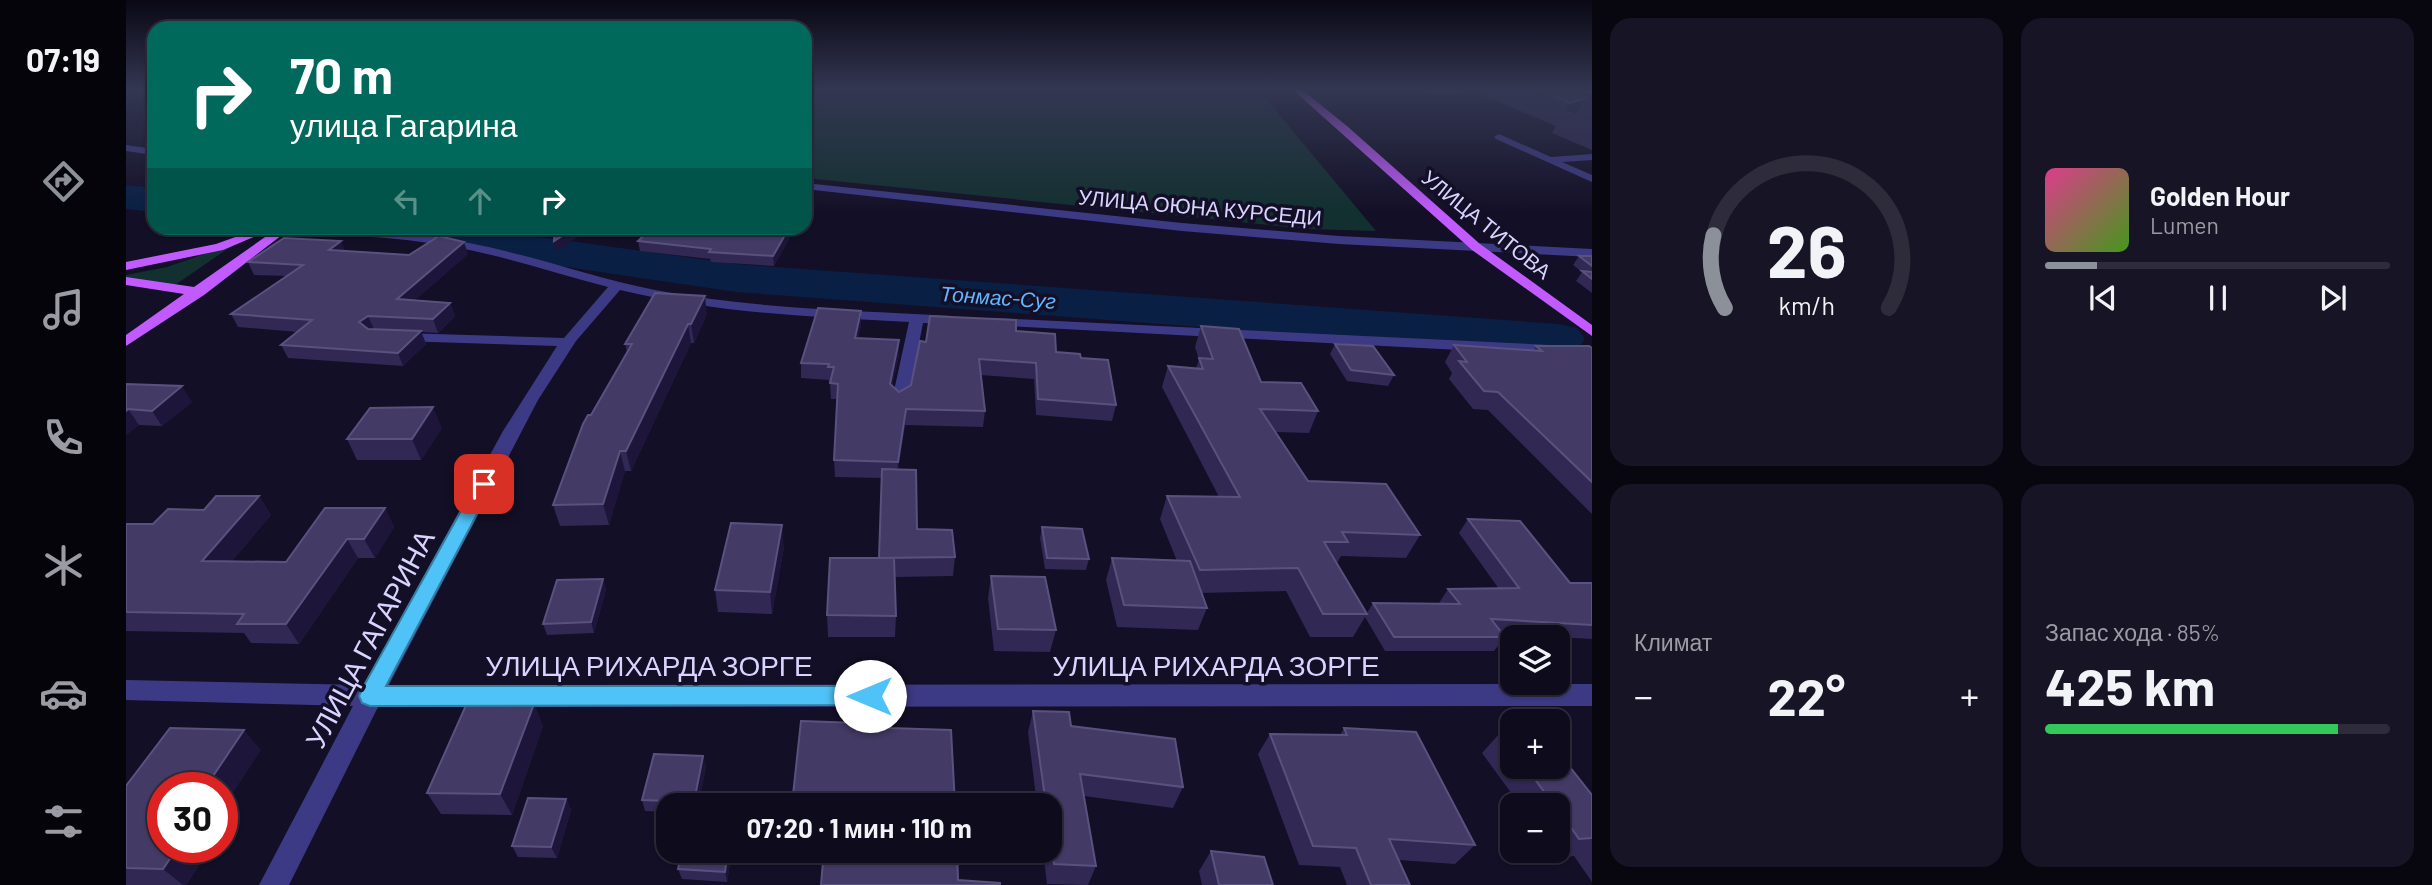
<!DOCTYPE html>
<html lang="ru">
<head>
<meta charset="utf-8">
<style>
	body { margin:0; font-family:Barlow,sans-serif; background:#171425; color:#f1f3f6; height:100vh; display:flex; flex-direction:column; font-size:26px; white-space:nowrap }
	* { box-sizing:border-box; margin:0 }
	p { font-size:23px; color:#9b9ba3 }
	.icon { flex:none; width:38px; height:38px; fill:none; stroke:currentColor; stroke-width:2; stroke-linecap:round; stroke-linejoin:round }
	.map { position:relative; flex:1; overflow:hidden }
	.side { display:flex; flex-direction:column; gap:18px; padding:18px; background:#08060f; width:840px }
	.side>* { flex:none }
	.guide { position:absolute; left:21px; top:21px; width:665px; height:214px; border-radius:21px; box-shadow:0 2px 5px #0004,0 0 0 2px #2e2b3b; background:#00695c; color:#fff; overflow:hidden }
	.fabs { position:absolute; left:1374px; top:625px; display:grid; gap:14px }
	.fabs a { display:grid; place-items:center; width:70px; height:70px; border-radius:14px; background:#0e0b1c; box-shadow:0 2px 5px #0004,0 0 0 2px #2e2b3b; font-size:35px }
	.speed { position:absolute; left:21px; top:772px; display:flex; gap:14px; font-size:35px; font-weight:700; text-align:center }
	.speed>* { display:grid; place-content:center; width:91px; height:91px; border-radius:50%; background:#0e0b1c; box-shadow:0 2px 5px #0004,0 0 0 2px #2e2b3b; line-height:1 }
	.speed .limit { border:10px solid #d22; background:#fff; color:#111 }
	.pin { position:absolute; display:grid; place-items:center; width:60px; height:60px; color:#fff; margin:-30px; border-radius:14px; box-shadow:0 4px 10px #0006 }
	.me { position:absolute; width:77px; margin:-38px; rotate:270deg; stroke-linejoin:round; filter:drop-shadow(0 0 5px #0008) }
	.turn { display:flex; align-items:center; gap:24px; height:147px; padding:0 28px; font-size:32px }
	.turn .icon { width:91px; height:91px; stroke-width:2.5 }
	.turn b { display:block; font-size:49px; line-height:60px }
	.lanes { display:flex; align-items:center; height:66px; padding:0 28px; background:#0003; justify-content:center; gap:35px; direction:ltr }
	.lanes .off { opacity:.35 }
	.big { font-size:52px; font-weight:700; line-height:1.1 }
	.side .card { flex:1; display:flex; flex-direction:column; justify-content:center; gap:10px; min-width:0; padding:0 24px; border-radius:21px; background:#171425 }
	.side .dial { align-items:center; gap:0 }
	.dial svg { height:182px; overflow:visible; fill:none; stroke:#2e2b3b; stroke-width:7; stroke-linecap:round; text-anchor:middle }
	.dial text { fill:#f1f3f6; stroke:none }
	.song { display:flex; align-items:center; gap:21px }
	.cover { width:84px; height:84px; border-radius:10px; background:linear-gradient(135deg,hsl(330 70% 55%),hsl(100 70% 35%)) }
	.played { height:7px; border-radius:4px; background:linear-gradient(90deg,#8c9099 15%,#2e2b3b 15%) }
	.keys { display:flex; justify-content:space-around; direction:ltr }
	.heat { display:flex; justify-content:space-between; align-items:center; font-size:38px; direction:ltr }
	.charge { height:10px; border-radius:5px; background:linear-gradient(90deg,#34c759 85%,#2e2b3b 0) }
	.side .tiles { flex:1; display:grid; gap:18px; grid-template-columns:repeat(2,1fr) }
	.trip { position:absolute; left:530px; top:793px; width:406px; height:70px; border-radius:21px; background:#0e0b1c; box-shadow:0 2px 5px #0004,0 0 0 2px #2e2b3b; font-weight:700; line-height:70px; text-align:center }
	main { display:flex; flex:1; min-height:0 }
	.tab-bar { display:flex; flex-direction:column; width:126px; justify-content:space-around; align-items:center; background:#06040b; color:#9b9ba3 }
	.tab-bar .icon { width:49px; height:49px }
	.tab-bar .selected { color:#8c9099 }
	.tab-bar b { font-size:32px; color:#f1f3f6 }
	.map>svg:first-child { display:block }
</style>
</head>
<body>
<main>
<nav class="tab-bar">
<b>07:19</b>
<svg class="icon selected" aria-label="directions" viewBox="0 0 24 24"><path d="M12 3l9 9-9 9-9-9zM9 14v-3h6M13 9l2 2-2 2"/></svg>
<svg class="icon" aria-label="music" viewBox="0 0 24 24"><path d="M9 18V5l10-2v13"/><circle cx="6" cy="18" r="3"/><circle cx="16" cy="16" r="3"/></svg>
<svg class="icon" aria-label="phone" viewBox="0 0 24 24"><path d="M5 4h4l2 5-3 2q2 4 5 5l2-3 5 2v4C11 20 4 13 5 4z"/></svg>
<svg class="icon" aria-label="climate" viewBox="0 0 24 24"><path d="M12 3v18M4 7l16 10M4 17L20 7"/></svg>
<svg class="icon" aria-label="car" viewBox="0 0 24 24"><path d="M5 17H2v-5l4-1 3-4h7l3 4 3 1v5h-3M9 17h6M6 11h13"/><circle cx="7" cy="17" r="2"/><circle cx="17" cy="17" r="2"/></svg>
<svg class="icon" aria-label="filters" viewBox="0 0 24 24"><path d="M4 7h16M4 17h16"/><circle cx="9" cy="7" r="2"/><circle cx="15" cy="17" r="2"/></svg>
</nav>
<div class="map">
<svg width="1466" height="885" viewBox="0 0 1466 885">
	<rect width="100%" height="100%" fill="#130f26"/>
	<path fill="#12302f" d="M 679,89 L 1132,89 L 1250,231 L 1182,229 L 679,178 Z
		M 110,243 L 49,285 L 0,282 L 0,275 L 41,267 Z"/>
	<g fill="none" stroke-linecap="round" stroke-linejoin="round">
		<path fill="#0a1f44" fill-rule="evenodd" d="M 0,185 L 28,188 L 28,212 L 0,209 Z
			M 296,228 L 366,228 L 393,234 L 610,264 L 1433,324 L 1451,328 L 1459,339 L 1451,350 L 1433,354 L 610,292 L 393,260 L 301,237 Z"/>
		<path fill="#3d3a85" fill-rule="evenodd" d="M 1281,89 L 1365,89 L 1312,95 Z
			M 1373,134 L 1425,157 L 1466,154 L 1466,160 L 1436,162 L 1466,175 L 1466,182 L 1370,139 L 1368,137 Z
			M 0,145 L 28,149 L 28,155 L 0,151 Z
			M 679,183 L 1056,223 L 1213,236 L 1466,249 L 1466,257 L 1213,244 L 1056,231 L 679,189 Z
			M 152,228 C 218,228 283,230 348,244 C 409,256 468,278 529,290 C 627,309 727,310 826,316 L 833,320 L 826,324 L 797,323 L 782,400 L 774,405 L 766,400 L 783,322 C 686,317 589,313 494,290 L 450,341 L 412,400 L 263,685 L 1466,684 L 1466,706 L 252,707 L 163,885 L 133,885 L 227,706 L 0,700 L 0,680 L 238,685 L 377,431 L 431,346 L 275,341 L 268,337 L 275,333 L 438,338 L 482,287 C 429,273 376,255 322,246 C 267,236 212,235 157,233 L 153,232 Z
			M 868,318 L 1466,347 L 1466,357 L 863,325 L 863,319 Z"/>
		<path fill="#c25bff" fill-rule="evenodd" d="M 1166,89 L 1175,89 L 1221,126 L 1354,244 L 1466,325 L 1466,336 L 1346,250 Z
			M 134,228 L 149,228 L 97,250 L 0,270 L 0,262 L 90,244 Z
			M 152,228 L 165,228 L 78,295 L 0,346 L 0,335 L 58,294 L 0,285 L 0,277 L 68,287 Z"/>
	</g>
	<path fill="#312854" d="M 1354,89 L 1466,89 L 1466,150 L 1426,133 L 1430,126 L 1352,93 Z
		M 526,228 L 669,228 L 648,266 L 585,262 L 584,259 L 514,251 L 512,241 Z
		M 220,251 L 283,255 L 342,254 L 289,300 L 324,303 L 329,316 L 312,333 L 295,332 L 300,344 L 277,366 L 162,358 L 155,345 L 171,332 L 112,327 L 105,314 L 160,276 L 128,275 L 122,262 Z
		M 1453,256 L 1466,256 L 1466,293 L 1450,281 L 1456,272 L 1447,265 Z
		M 735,311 L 735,325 L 732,338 L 773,340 L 773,355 L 766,386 L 773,392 L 785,385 L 800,342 L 890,331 L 930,352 L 955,358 L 990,405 L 986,421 L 910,415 L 908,379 L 855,375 L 859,411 L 857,427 L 779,425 L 772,470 L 791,529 L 829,557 L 827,576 L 769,577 L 770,616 L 769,637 L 702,637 L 701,615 L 753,558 L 756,478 L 709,477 L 708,460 L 711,399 L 705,399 L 704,383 L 703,383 L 703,380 L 675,378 L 675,363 Z
		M 581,314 L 568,343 L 565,343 L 505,471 L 499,471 L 483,525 L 434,526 L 427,505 L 465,415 L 501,352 L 499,344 Z
		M 1075,326 L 1135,382 L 1192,411 L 1183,433 L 1149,432 L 1182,481 L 1294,535 L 1280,558 L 1215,556 L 1211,563 L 1241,613 L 1247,603 L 1313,604 L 1313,603 L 1322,589 L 1373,589 L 1333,533 L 1342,519 L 1444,583 L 1466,583 L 1466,639 L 1377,634 L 1379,637 L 1368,651 L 1259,651 L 1239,617 L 1227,637 L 1184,637 L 1160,591 L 1075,593 L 1081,608 L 1072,630 L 991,627 L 980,580 L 986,558 L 1051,561 L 1034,519 L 1041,496 L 1093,497 L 1036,387 L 1042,366 L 1070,368 L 1073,360 L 1069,347 Z
		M 1209,344 L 1268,375 L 1262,386 L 1221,381 L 1204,354 Z
		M 1328,345 L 1407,351 L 1410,346 L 1466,348 L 1466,514 L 1362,410 L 1347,409 L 1323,379 L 1326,373 L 1319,362 Z
		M 0,384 L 66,402 L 36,426 L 13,425 L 0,435 Z
		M 316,428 L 295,460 L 231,460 L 221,439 Z
		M 133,496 L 145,515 L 106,561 L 160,562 L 259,508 L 268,527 L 249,558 L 232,558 L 173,644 L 125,643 L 118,633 L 0,631 L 0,524 L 27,524 Z
		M 916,527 L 963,559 L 960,570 L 919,569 L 914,538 Z
		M 658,547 L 646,614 L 592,612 L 589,590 Z
		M 865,576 L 930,630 L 924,652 L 868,651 L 862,598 Z
		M 477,579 L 480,590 L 468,633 L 421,635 L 417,624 Z
		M 408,704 L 417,726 L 386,815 L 315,814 L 301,793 Z
		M 907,711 L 945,726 L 1057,787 L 1047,808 L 958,796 L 970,866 L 962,885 L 921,884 L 917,850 L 924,850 L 924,805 L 911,805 L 902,732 Z
		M 763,728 L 829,805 L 668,805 L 667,795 Z
		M 1218,728 L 1349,845 L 1329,864 L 1273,860 L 1284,885 L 1221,885 L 1214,867 L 1173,865 L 1132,754 L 1144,734 L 1214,735 Z
		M 1386,732 L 1386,766 L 1432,766 L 1466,795 L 1466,882 L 1448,856 L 1431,858 L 1426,850 L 1432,850 L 1432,805 L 1394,805 L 1356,753 L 1374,733 Z
		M 135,750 L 37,847 L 85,847 L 60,885 L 0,885 L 0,786 Z
		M 577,756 L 580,767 L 572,805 L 542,805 L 542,812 L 519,811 L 516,800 Z
		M 440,799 L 445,810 L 431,858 L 392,857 L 386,846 Z
		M 606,850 L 601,882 L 556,879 L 552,869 Z
		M 1085,851 L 1147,885 L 1076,885 L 1073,871 Z"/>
	<path fill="#1d163a" d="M 6,89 L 11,89 L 16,99 L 0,104 L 0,91 Z
		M 1458,99 L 1450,114 L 1440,110 L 1444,103 Z
		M 683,191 L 683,201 L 679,209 L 679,199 Z
		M 448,228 L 465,228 L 430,252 L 428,241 Z
		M 663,228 L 669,228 L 648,266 L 647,256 Z
		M 215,241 L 220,253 L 203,250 Z
		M 338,242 L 342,254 L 276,312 L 271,299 Z
		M 579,296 L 581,314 L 568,343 L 565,324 Z
		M 324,303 L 329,316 L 312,333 L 307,319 Z
		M 735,311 L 735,325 L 729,353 L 729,338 Z
		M 242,316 L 248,329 L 239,335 L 233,322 Z
		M 562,324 L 565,343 L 505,471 L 500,451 Z
		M 295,331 L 300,344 L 277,366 L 272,353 Z
		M 773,340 L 773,355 L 763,399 L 764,384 Z
		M 56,386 L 66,402 L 36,426 L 26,411 Z
		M 307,407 L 316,428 L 295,460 L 286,439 Z
		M 2,409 L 13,425 L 0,435 L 0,411 Z
		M 780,409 L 779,425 L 771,478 L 772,462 Z
		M 494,451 L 499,471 L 483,525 L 477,504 Z
		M 133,496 L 145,515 L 90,580 L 76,561 Z
		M 259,508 L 268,527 L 249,558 L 238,539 Z
		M 656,525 L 658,547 L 646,614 L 644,592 Z
		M 221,539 L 232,558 L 173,644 L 160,624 Z
		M 477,579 L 480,590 L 468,633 L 465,622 Z
		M 408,704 L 417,726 L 386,815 L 374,794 Z
		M 118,730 L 135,750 L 96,810 L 96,788 L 79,788 Z
		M 577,756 L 580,767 L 572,805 L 569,805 L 568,802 Z
		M 440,799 L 445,810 L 431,858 L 425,847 Z
		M 52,847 L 85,847 L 60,885 L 57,885 L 37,869 Z
		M 602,850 L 606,850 L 601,882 L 599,872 Z"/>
	<path fill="#433a66" stroke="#5a527e" stroke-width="2" d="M 1409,89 L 1466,89 L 1466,94 L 1459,93 L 1458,99 L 1444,103 Z
		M 679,191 L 683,191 L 679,199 Z
		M 429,228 L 448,228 L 428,241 Z
		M 526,228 L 663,228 L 647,256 L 583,252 L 585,249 L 512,241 Z
		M 313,236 L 338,242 L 271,299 L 324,303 L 307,319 L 242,316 L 233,322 L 242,329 L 295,331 L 272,353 L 155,345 L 186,320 L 105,314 L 177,265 L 122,262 L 158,238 L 215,241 L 203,250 L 283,255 Z
		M 1453,256 L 1466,256 L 1466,266 Z
		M 1456,271 L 1466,272 L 1466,279 Z
		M 529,293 L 579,296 L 565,324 L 562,324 L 500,451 L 494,451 L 477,504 L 427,505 L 457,424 L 462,415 L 465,415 L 506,344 L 499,344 Z
		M 692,308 L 735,311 L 729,338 L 773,340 L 764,384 L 773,392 L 785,385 L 794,341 L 800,342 L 804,316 L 890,320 L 890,331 L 929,334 L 930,352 L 954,354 L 955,358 L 982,360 L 990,405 L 912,399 L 910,363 L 853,359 L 859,411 L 780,409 L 772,462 L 708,460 L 712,384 L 704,383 L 708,367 L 702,367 L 703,364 L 675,363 Z
		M 1075,326 L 1113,329 L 1135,382 L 1175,383 L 1192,411 L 1134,409 L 1182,481 L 1260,484 L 1294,535 L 1216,532 L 1222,542 L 1198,542 L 1241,614 L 1197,614 L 1172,568 L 1074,570 L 1041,496 L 1114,497 L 1042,366 L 1077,369 L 1073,358 L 1087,359 Z
		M 1209,344 L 1247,346 L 1268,375 L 1225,370 Z
		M 1328,345 L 1416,351 L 1410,346 L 1463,346 L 1466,348 L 1466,482 L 1372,392 L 1358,391 L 1333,361 L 1341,362 Z
		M 0,384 L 56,386 L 26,411 L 2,409 L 0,411 Z
		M 307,407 L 286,439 L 221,439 L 244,408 Z
		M 756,469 L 790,470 L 791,529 L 826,530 L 829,557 L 753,558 Z
		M 90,496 L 133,496 L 76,561 L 160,562 L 199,508 L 259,508 L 238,539 L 221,539 L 160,624 L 111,624 L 118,614 L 0,612 L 0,524 L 27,524 L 42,509 L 78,510 Z
		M 1342,519 L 1394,521 L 1444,583 L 1466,583 L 1466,625 L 1365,619 L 1379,637 L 1268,637 L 1247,603 L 1334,604 L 1322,589 L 1393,588 Z
		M 605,523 L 656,525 L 644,592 L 589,590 Z
		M 916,527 L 956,529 L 963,559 L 921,558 Z
		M 704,558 L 768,558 L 770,616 L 701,615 Z
		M 986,558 L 1064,561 L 1081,608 L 998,605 Z
		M 865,576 L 919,577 L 930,630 L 872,629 Z
		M 477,579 L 465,622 L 417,624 L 431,580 Z
		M 341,703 L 408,704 L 374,794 L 301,793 Z
		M 907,711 L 943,712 L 945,726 L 1049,739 L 1057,787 L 954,774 L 970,866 L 928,864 L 924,836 L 924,805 L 920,805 Z
		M 675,721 L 763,724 L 763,728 L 825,730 L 829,805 L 779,805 L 779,801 L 667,795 Z
		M 44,728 L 118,730 L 79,788 L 37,788 L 37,847 L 52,847 L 37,869 L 0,868 L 0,786 Z
		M 1218,728 L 1290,732 L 1349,845 L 1263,839 L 1284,885 L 1245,885 L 1230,848 L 1187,846 L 1144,734 L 1221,735 Z
		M 1386,732 L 1386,749 L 1374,733 Z
		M 1432,752 L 1466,795 L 1466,838 L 1453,839 L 1432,809 L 1432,805 L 1428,805 L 1399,766 L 1432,766 Z
		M 528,754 L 577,756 L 568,802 L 516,800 Z
		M 402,798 L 440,799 L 425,847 L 386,846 Z
		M 556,850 L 602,850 L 599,872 L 552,869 Z
		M 698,850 L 728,850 L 779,853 L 779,850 L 831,850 L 832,880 L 874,883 L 874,885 L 695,885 Z
		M 1085,851 L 1138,857 L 1147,885 L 1093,885 Z"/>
	<linearGradient id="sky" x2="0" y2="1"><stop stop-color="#0a0815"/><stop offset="0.42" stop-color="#333752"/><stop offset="1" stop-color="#333752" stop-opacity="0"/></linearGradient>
	<rect width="1466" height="213" fill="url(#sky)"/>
	<path fill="#4fc3f7" stroke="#337fa1" stroke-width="2" d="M 358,478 L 367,484 L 260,686 L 744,686 L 752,689 L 755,696 L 752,702 L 744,705 L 244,706 L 236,703 L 233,696 L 236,689 L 350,484 Z"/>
	<g text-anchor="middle" stroke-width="7" stroke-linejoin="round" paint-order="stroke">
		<g font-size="21" fill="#d9d4ff" stroke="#130f26">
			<text transform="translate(1074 208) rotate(5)" y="7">УЛИЦА ОЮНА КУРСЕДИ</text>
			<text transform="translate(1360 225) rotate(39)" y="7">УЛИЦА ТИТОВА</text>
		</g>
		<g font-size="21" font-style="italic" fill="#62b6ff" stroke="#130f26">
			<text transform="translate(872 298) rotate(4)" y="7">Тонмас-Суг</text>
		</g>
		<g font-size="28" fill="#d9d4ff" stroke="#130f26">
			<text transform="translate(244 639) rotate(-62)" y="10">УЛИЦА ГАГАРИНА</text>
			<text x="523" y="676">УЛИЦА РИХАРДА ЗОРГЕ</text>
			<text x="1090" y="676">УЛИЦА РИХАРДА ЗОРГЕ</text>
		</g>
	</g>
</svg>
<div class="fabs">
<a><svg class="icon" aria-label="layers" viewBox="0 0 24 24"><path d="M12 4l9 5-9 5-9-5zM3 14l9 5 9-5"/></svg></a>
<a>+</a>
<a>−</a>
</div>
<div class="speed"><div class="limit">30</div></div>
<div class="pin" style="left:358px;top:484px;background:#d93025"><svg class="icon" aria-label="arrive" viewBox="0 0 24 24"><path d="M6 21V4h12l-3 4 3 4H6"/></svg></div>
<svg class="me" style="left:744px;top:696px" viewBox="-20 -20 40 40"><circle r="19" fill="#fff"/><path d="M0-13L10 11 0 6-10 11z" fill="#4fc3f7"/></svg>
<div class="trip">07:20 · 1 мин · 110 m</div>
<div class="guide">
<div class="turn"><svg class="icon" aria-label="right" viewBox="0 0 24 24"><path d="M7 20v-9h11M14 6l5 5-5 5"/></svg><div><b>70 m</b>улица Гагарина</div></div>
<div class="lanes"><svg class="icon off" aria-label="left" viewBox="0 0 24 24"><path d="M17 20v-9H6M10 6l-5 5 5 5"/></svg><svg class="icon off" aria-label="ahead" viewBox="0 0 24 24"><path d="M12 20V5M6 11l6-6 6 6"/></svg><svg class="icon" aria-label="right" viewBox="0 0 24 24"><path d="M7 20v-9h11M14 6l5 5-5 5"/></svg></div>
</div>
</div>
<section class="side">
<div class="tiles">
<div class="card dial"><svg viewBox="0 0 100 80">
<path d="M14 69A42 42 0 1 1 86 69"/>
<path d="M14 69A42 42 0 0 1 9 37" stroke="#8c9099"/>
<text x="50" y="56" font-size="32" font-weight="700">26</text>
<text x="50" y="72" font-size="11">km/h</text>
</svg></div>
<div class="card">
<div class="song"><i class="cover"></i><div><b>Golden Hour</b><p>Lumen</p></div></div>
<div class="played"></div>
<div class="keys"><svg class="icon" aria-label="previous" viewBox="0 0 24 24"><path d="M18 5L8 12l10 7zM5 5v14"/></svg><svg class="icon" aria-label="pause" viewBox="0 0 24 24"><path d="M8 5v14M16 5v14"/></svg><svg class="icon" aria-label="next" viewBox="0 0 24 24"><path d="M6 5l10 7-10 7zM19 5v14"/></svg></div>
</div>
<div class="card"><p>Климат</p>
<div class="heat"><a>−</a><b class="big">22°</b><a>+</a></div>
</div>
<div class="card"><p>Запас хода · 85%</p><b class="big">425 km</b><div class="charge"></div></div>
</div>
</section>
</main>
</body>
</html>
